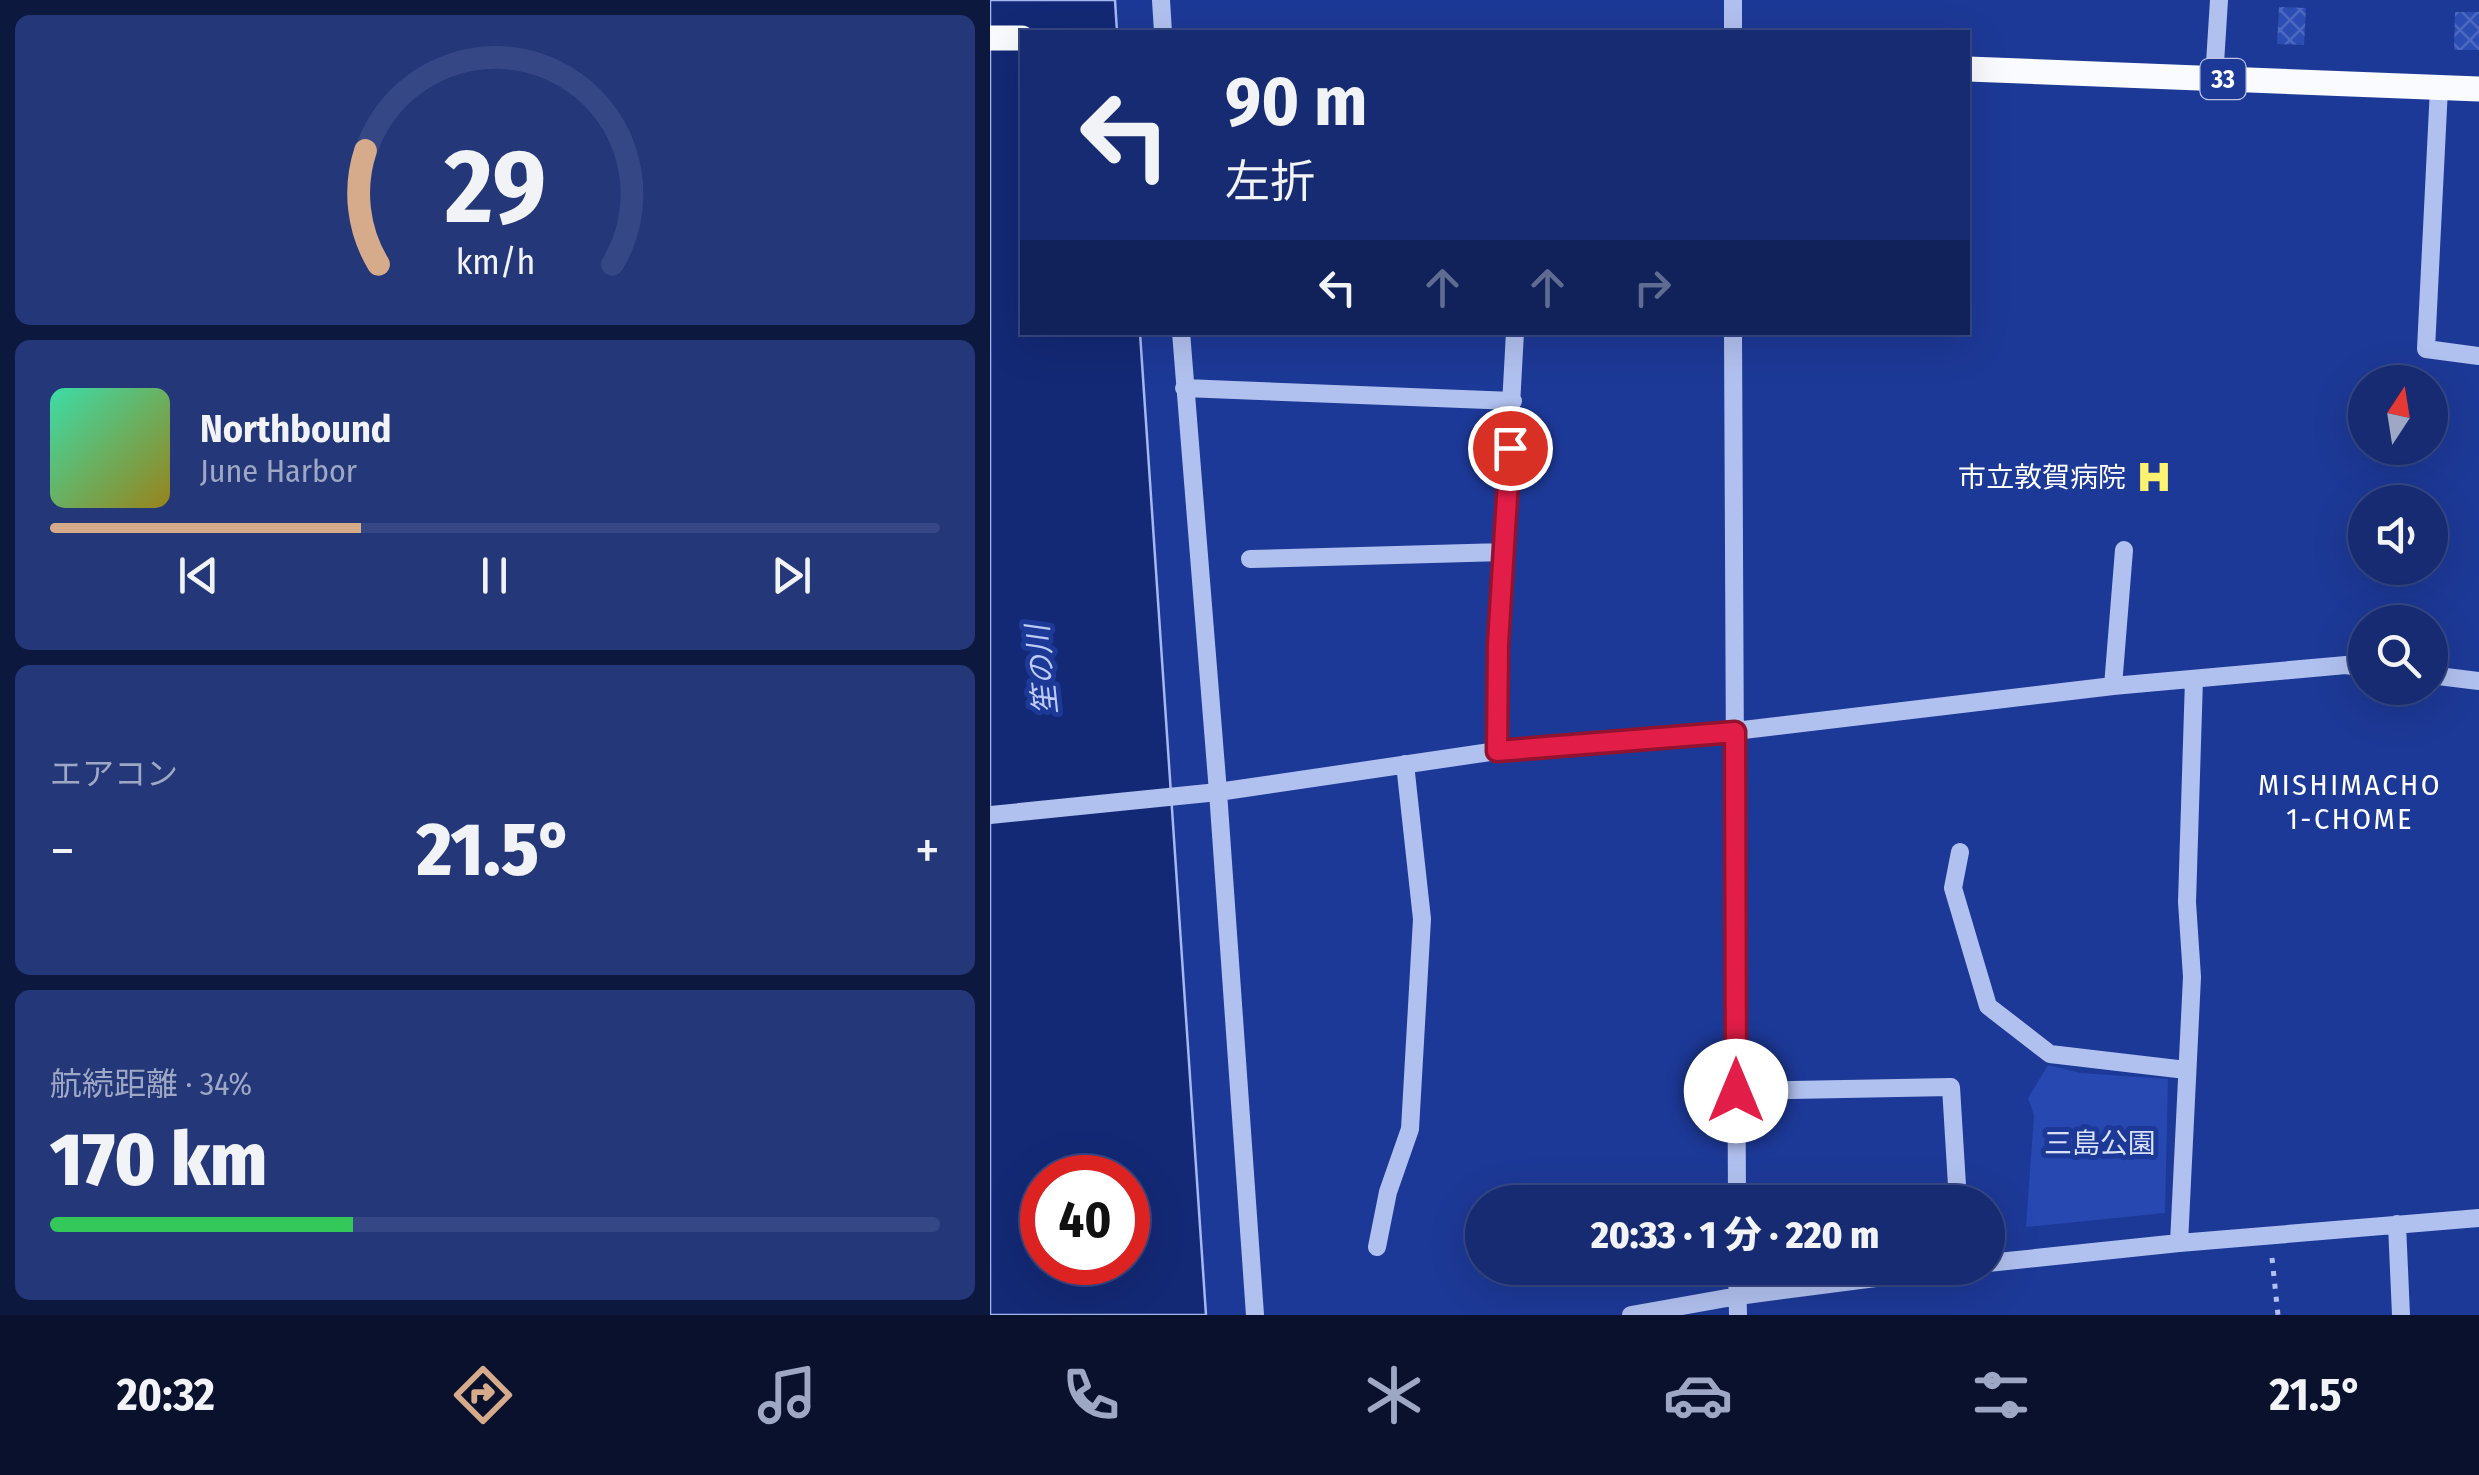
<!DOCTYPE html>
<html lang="ja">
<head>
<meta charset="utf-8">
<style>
	body { margin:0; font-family:"Fira Sans Condensed","Noto Sans JP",sans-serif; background:#233779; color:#f1f3f6; height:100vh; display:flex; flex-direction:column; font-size:38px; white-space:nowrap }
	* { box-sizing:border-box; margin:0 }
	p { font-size:32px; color:#9ea7c3 }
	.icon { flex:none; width:55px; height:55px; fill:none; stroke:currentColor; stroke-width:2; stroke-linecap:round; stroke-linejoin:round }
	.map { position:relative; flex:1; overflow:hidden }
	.sheet { display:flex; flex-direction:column; gap:15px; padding:15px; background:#0c183e; width:990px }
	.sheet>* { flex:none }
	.top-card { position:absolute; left:30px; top:30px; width:950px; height:305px; border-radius:0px; box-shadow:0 10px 40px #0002,0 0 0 2px #354784; background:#162b71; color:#f1f3f6; overflow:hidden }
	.needle { width:65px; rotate:12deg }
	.buttons { position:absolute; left:1358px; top:365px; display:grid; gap:20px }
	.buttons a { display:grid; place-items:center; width:100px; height:100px; border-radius:50%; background:#162b71; box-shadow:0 10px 40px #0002,0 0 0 2px #354784; font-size:50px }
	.speed { position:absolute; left:30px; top:1155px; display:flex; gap:20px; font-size:50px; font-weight:700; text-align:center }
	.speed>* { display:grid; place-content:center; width:130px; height:130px; border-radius:50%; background:#162b71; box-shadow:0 10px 40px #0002,0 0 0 2px #354784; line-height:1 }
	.speed .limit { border:15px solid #d22; background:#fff; color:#111 }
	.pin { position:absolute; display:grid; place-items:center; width:85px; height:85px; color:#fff; margin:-42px; border:5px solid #fff; border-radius:50%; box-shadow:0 2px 10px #0007 }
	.me { position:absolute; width:110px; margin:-55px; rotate:0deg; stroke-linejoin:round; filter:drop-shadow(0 0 8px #0008) }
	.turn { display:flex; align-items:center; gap:35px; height:210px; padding:0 40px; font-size:45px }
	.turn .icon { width:130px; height:130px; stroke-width:2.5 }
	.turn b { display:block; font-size:70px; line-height:85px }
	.lanes { display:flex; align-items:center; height:95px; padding:0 40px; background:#0003; justify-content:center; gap:50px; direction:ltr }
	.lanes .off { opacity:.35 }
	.big { font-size:75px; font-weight:800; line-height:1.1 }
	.sheet .tile { flex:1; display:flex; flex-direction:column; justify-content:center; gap:15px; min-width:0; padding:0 35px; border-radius:15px; background:#233779 }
	.sheet .dial { align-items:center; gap:0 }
	.dial svg { height:260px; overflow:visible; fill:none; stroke:#354784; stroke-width:7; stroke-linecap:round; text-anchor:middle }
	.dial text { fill:#f1f3f6; stroke:none }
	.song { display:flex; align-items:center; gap:30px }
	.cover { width:120px; height:120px; border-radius:15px; background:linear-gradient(135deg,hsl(160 70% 55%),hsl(50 70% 35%)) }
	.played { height:10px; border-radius:5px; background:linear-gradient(90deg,#d6ab8b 35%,#354784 35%) }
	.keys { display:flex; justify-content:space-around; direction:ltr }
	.heat { display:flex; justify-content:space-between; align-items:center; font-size:55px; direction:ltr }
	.charge { height:15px; border-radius:8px; background:linear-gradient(90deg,#34c759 34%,#354784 0) }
	.trip { position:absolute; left:475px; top:1185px; width:540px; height:100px; border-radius:50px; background:#162b71; box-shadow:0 10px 40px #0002,0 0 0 2px #354784; font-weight:800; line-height:100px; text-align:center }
	.tabs { display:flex; height:160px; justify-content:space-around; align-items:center; background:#09112d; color:#9ea7c3 }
	.tabs .icon { width:70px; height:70px }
	.tabs .selected { color:#d6ab8b }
	.tabs b { font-size:45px; color:#f1f3f6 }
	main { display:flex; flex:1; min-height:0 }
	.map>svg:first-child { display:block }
</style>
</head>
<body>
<main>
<section class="sheet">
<div class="tile dial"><svg viewBox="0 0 100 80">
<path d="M14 69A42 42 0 1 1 86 69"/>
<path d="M14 69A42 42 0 0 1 10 34" stroke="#d6ab8b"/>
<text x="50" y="56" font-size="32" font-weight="700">29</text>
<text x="50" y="72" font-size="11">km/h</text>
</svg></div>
<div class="tile">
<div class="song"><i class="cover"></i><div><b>Northbound</b><p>June Harbor</p></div></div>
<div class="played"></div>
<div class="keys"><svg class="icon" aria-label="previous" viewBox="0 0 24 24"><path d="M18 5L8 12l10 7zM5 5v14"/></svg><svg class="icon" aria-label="pause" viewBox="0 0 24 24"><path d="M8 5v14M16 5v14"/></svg><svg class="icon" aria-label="next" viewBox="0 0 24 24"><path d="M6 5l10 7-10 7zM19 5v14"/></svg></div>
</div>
<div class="tile"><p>エアコン</p>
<div class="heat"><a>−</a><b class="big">21.5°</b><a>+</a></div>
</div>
<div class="tile"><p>航続距離 · 34%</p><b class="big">170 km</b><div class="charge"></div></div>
</section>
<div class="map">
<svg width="1489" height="1315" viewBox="0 0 1489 1315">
	<defs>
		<pattern id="building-cross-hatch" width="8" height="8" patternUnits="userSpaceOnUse" patternTransform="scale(2.5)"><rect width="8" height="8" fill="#2c4db4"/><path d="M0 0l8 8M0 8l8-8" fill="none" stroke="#4c68bf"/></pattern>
	</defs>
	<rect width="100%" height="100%" fill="#1d3997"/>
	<path fill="#2648b0" d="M 1058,1065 L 1091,1073 L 1178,1079 L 1175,1213 L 1036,1227 L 1044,1115 L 1038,1098 Z"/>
	<path fill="#132975" stroke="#a4b8f1" stroke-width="2.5" fill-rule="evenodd" d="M 0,0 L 125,0 L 127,32 L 32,32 L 32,332 L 150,333 L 216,1315 L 0,1315 ZM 52,1178 L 138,1178 L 138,1262 L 52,1262 Z"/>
	<path fill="url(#building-cross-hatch)" d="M 1289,7 L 1316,8 L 1314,45 L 1287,44 Z
		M 1465,12 L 1489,12 L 1489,50 L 1464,50 Z"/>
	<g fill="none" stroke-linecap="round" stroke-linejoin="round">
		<path stroke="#b1c1ef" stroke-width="5" stroke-dasharray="5 8" stroke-linecap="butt" d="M 1282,1258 L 1288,1315"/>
		<path stroke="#b1c1ef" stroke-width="18" d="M 171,0 L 173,32
			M 743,32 L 743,0
			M 1224,79 L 1229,0
			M 1449,88 L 1436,349 L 1489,356
			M 191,332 L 228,792 L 265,1315
			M 743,332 L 747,1202
			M 194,388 L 523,401
			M 260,559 L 514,552
			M 1440,675 L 1489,681
			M 1123,686 L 1134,550
			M 507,751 L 508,644 L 525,332
			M 0,815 L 228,792 L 507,751 L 745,731 L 1123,686 L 1356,665 L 1375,668
			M 970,852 L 963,888 L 998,1006 L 1060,1054 L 1196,1070
			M 747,1091 L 961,1087 L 968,1202
			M 1407,1224 L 1411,1315
			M 1189,1243 L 1202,977 L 1197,902 L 1204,679
			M 387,1247 L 398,1192 L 420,1129 L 432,919 L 415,764
			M 998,1263 L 1189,1243 L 1489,1218
			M 747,1268 L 748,1315
			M 641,1315 L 748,1296 L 963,1268"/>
		<path stroke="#f9fbff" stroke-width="25" d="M 0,38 L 32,38
			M 978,69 L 1489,89"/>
	</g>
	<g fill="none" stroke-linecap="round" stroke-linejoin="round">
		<defs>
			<path id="route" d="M 520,448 L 508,644 L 507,751 L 745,732 L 746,1091"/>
		</defs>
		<use href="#route" stroke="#92132f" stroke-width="25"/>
		<use href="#route" stroke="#e11d48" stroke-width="18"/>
	</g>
	<defs>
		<symbol id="hospital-bare" viewBox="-9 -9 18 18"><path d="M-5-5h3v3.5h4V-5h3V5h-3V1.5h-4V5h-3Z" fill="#fff270" stroke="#1d3997" stroke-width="2.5" paint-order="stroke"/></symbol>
	</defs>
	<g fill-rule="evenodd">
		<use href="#hospital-bare" x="1139" y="452" width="50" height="50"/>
	</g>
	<g text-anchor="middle" stroke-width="10" stroke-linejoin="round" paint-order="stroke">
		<rect fill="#1d3997" stroke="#bbc4e0" stroke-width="2.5" x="1210.5" y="59" width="45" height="40" rx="8"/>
		<g font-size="25" font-weight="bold" fill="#fff">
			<text x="1233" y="88">33</text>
		</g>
		<g font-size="28" fill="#fff" stroke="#1d3997" text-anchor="end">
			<text x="1136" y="487">市立敦賀病院</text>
		</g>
		<g font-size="28" fill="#d8e0fb" stroke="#1d3997">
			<text x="1110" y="1153">三島公園</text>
		</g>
		<g font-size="30" font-style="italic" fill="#bdccf6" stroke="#1d3997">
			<text transform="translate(52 670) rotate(-96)" y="10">笙の川</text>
		</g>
		<g font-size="30" letter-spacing="2.5" fill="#fff" stroke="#1d3997">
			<text x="1360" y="795">MISHIMACHO<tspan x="1360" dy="34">1-CHOME</tspan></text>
		</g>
	</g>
</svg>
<div class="buttons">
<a><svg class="needle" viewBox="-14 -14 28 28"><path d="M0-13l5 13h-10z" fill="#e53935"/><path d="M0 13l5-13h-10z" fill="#9ea7c3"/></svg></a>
<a><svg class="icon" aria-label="sound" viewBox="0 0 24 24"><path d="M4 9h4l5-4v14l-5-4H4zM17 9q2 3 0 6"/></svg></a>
<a><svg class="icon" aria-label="search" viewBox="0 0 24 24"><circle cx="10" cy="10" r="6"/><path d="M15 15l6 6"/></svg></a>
</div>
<div class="speed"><div class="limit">40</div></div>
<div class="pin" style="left:520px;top:448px;background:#d93025"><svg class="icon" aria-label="arrive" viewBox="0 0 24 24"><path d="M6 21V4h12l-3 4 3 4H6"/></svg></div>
<svg class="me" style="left:746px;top:1091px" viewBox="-20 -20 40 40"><circle r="19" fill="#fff"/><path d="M0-13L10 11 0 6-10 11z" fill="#e11d48"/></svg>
<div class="trip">20:33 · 1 分 · 220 m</div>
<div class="top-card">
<div class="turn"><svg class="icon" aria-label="left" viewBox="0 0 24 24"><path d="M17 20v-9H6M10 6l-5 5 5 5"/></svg><div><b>90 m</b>左折</div></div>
<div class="lanes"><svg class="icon" aria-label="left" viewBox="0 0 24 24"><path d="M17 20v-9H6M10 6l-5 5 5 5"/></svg><svg class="icon off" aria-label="ahead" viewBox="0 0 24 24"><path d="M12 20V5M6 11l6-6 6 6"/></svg><svg class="icon off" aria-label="ahead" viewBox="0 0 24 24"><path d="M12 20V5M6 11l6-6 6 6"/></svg><svg class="icon off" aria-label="right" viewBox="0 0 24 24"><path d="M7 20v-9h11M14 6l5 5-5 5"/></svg></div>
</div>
</div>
</main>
<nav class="tabs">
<b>20:32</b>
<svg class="icon selected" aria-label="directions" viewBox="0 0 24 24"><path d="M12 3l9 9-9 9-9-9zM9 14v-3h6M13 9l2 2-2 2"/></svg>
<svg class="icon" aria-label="music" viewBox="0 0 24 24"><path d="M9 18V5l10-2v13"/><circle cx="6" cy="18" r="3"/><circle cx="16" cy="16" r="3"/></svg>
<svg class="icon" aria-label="phone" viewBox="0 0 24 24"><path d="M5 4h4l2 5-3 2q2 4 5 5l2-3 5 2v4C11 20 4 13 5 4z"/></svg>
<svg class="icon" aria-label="climate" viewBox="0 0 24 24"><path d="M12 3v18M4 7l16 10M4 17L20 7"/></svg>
<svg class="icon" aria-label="car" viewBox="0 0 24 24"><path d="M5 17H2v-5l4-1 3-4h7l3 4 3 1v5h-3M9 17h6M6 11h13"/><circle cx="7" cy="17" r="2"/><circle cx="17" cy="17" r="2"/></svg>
<svg class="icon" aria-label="filters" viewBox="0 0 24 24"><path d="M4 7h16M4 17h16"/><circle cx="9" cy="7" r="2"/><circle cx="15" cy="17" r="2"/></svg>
<b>21.5°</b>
</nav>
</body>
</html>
